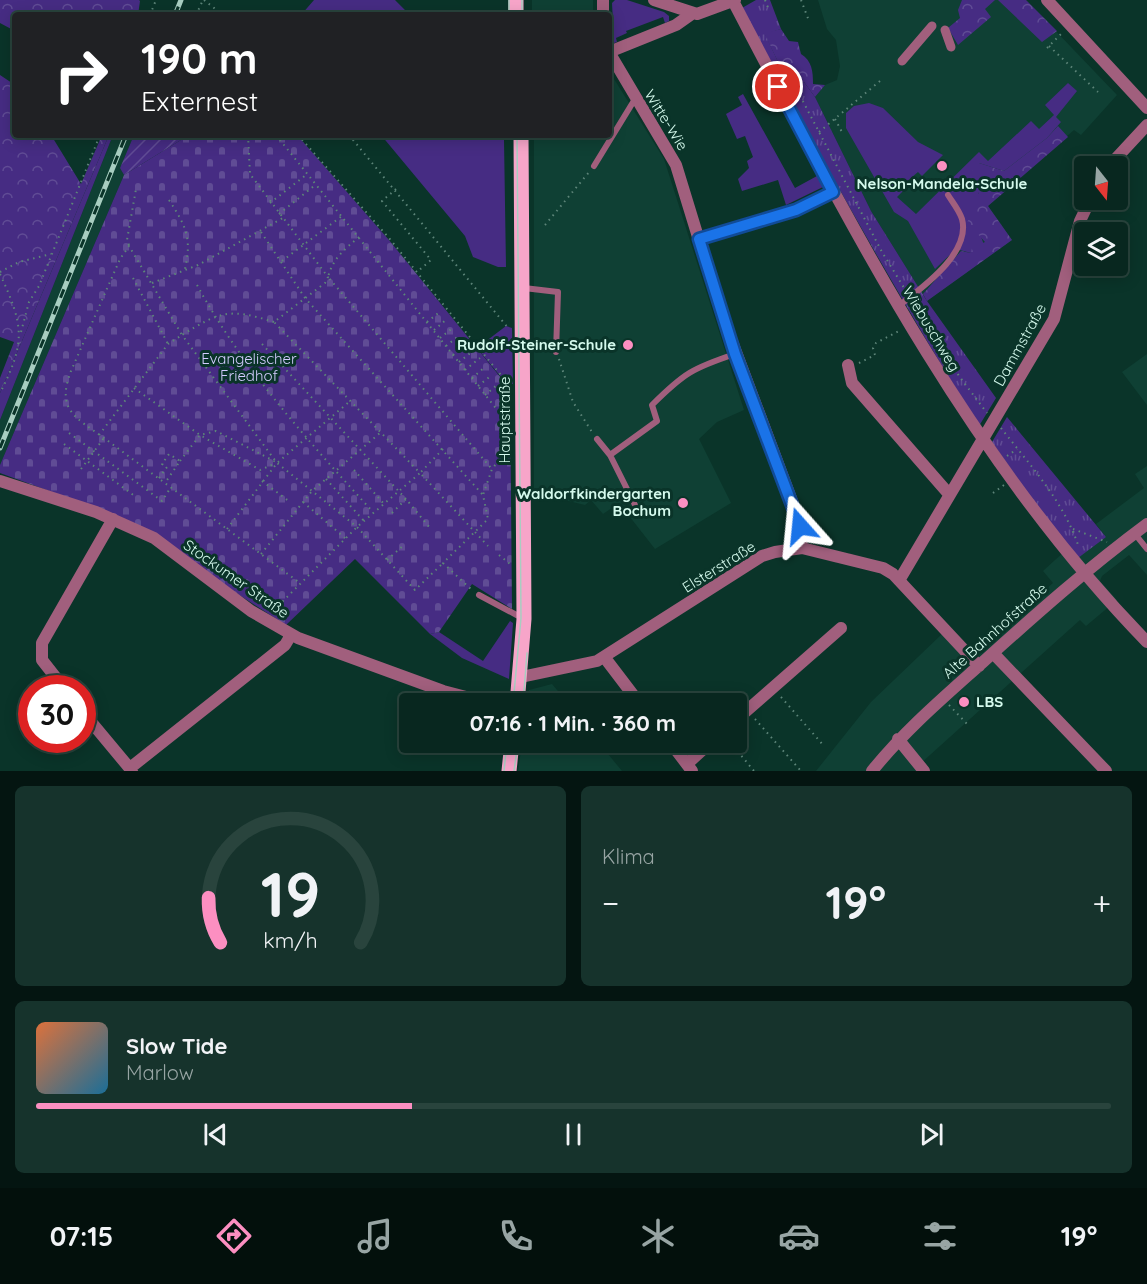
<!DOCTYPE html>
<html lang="de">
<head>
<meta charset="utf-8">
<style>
	body { margin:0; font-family:Quicksand,sans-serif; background:#16332c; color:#f1f3f6; height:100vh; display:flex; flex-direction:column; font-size:22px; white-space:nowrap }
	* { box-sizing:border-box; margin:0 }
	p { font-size:20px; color:#98a5a4 }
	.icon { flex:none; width:33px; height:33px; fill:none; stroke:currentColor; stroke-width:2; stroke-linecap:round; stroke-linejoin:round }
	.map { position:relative; height:771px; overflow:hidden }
	.sheet { display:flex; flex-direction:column; gap:15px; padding:15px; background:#041511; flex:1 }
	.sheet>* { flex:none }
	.banner { position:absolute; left:12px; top:12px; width:600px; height:126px; border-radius:6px; box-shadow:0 3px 15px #0003,0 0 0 2px #29443d; background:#202124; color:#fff; overflow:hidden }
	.needle { width:39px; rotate:163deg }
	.fabs { position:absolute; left:1074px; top:156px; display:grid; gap:12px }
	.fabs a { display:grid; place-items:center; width:54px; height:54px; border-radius:6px; background:#08271f; box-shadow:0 3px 15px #0003,0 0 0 2px #29443d; font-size:30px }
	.speed { position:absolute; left:18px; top:675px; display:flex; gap:12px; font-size:30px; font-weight:700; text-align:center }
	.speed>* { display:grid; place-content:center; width:78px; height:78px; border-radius:50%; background:#08271f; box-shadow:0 3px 15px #0003,0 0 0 2px #29443d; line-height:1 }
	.speed .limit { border:9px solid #d22; background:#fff; color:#111 }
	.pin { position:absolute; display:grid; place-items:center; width:51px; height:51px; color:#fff; margin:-26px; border:3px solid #fff; border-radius:50%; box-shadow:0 2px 6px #0007 }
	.me { position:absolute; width:66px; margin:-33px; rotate:342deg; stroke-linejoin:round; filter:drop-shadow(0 0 4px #0008) }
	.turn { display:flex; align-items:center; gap:21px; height:126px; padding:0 30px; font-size:27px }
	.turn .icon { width:78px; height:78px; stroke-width:2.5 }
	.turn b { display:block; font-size:42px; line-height:51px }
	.big { font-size:45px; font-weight:800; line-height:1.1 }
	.sheet .widget { flex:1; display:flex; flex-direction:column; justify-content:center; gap:9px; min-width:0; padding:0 21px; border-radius:9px; background:#16332c }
	.sheet .dial { align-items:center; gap:0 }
	.dial svg { height:156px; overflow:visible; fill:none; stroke:#29443d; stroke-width:7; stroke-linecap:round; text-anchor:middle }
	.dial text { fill:#f1f3f6; stroke:none }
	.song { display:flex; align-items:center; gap:18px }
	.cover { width:72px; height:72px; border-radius:9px; background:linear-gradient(135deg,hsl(20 70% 55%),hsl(200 70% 35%)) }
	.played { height:6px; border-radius:3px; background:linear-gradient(90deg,#fc8fc1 35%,#29443d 35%) }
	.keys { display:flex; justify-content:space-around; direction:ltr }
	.heat { display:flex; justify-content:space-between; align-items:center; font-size:33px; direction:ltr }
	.sheet .tiles { flex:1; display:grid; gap:15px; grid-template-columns:1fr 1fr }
	.widget:last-child { grid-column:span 2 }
	.trip { position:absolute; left:399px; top:693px; width:348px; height:60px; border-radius:6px; background:#08271f; box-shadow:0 3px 15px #0003,0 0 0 2px #29443d; font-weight:800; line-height:60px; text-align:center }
	.tabs { display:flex; height:96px; justify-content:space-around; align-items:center; background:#03100c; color:#98a5a4 }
	.tabs .icon { width:42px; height:42px }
	.tabs .selected { color:#fc8fc1 }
	.tabs b { font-size:27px; color:#f1f3f6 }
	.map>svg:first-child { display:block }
</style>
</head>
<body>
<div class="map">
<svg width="1147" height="771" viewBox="0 0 1147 771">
	<defs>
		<pattern id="forest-crowns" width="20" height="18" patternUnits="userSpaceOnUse" patternTransform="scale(1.5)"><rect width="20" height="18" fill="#462c83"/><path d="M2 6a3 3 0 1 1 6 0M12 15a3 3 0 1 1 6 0" fill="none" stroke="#604c95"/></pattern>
		<pattern id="cemetery-stones" width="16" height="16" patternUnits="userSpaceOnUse" patternTransform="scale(1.5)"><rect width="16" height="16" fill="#462c83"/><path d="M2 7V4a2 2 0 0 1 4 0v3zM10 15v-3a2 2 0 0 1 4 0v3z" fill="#604c95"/></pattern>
		<pattern id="park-tufts" width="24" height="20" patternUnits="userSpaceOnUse" patternTransform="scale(1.5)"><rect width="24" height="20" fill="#462c83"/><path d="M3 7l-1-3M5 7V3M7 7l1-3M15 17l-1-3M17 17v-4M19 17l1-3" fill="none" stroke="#604c95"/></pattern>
		<pattern id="garden-furrows" width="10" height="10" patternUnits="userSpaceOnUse" patternTransform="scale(1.5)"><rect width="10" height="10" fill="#462c83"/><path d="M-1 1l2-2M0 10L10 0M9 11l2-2" fill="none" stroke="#604c95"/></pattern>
	</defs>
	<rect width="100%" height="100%" fill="#0a3429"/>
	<path fill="#0f4034" d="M 532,0 L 593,0 L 593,15 L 532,15 Z
		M 818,0 L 1026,0 L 1117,95 L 1081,135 L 1074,130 L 988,206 L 1012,240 L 927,301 L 871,211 L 815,97 L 825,85 L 837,80 L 840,66 L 836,40 L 827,29 Z
		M 609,71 L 664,159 L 744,410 L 717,422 L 699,439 L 731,503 L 655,549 L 619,503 L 603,514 L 591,500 L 585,505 L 556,498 L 534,502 L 534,135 L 609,135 Z
		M 113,135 L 134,135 L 120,168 L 124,175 L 0,465 L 0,420 Z
		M 1147,354 L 1147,405 L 1122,372 Z
		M 1147,466 L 1147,575 L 1129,555 L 1102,576 L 1100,581 L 1117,600 L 1086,626 L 1080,620 L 920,764 L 924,771 L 816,771 L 871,702 L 943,633 L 975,651 L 1053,583 L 1043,571 L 1055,560 L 1063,553 L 1106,537 L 1096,524 L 1144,488 L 1135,474 Z
		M 552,684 L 568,703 L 527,703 L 529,690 Z
		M 522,743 L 599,743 L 622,771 L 518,771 Z"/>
	<path fill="#462c83" d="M 314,0 L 395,0 L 407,12 L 404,15 L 301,15 Z
		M 615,0 L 627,0 L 664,12 L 669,16 L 669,21 L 665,23 L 663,17 L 626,31 L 627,33 L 616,38 L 617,42 L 614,43 L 612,3 Z
		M 1068,83 L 1077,91 L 1056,117 L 1061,122 L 1047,138 L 1004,171 L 979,163 L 979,192 L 973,214 L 984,245 L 971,253 L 956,249 L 935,269 L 908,221 L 894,212 L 846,128 L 846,113 L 854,106 L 869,103 L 883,108 L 918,142 L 943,155 L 922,176 L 918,172 L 905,183 L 908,186 L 897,197 L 916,214 L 979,152 L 988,161 L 1031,121 L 1039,129 L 1054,115 L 1045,105 Z
		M 743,94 L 795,188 L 817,176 L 823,187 L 786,205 L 778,180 L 742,191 L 738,179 L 749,168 L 747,161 L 753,157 L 745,136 L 737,139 L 726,114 L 742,105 L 738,97 Z
		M 109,135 L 113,135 L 0,420 L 0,393 Z
		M 381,135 L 477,135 L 482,140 L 504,140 L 506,267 L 498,267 L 473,257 L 465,236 Z
		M 506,326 L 512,328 L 513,384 L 506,383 L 477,348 Z
		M 510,621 L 513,623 L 509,679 L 462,658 L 430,634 L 439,632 L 483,661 Z"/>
	<path fill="url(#forest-crowns)" d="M 0,0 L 139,0 L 140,1 L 138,15 L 15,15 L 15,31 L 0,23 Z
		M 962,0 L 995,0 L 985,9 L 991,17 L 958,45 L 948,28 L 960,18 L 958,10 Z
		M 998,0 L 1026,0 L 1057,31 L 1042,42 Z
		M 781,29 L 789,41 L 798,42 L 801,54 C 812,61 813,71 813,84 L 825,85 L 815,97 L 804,82 L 798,85 L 780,66 L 764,33 Z
		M 0,75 L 15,85 L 15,135 L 51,135 L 81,184 L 102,135 L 109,135 L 0,393 L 0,378 L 14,342 L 0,337 Z
		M 1058,126 L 1068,137 L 988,206 L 1012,240 L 927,301 L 923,294 L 961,251 L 971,253 L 972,248 L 985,242 L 967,222 L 973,214 L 968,204 L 979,193 L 971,182 L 973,170 L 979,163 L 1004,171 L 1047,138 Z"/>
	<path fill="url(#cemetery-stones)" d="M 189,135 L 297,135 L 389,240 L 510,389 L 512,609 L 472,584 L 439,632 L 430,634 L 355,559 L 286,625 L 115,515 L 0,473 L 0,465 L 124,175 Z"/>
	<path fill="url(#park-tufts)" d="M 756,0 L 770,0 L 781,29 L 765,34 L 780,66 L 798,84 L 804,82 L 815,97 L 871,211 L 927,301 L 996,398 L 979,426 C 894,290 816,150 742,8 Z
		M 1007,417 L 1106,537 L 1078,558 L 1049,524 L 992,442 Z"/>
	<path fill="url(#garden-furrows)" d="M 134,135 L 189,135 L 124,175 L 120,168 Z"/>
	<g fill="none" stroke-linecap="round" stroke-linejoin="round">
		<path stroke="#5d8579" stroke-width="2" stroke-dasharray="1.5 4.5" stroke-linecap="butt" d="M 204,0 L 223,15
			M 765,0 L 769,10
			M 801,0 L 809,21
			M 150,15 L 156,0
			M 196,15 L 203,0
			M 1049,46 L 1098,92
			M 1047,48 L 1062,33
			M 783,71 L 797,90 L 882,252 L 906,291
			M 835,119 L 843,134
			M 819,132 L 880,81
			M 248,135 L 250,174 L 328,277 L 325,283 L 274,322 L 420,473 L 357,527 L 273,611
			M 276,135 L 503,417 L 507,437 L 505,453 L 492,469 L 483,495 L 488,519 L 443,563 L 473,591
			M 298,135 L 389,238 L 509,385
			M 349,135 L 509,329
			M 396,189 L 382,201 L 431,260 L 417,272
			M 169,200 C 186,226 192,238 185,269
			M 270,203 L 306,175
			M 279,214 L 314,186
			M 545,225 L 590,171
			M 261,232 L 305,298 L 483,495
			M 359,237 C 345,249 333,258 328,277 L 491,468
			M 129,245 L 127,240 L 136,189
			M 282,261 L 342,216
			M 0,272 L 19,262 L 51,254
			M 0,274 C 24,326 26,342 0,393
			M 133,278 L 168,344
			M 152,283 L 198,265 L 283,218
			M 197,285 C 243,369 309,442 373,512
			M 913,303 L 959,376 L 987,413
			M 274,322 C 229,308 221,311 182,335 L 277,463 L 357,527 L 415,590 L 442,564
			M 427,322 L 441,311
			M 434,330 L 447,319
			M 21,332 L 29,302 L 39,286 L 100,135
			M 440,338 L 454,327
			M 262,344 L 406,499
			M 446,346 L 460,335
			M 453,355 L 466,344
			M 559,359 L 573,402 L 592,432
			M 459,362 L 473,351
			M 859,363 L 875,355 L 873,348 L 876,343 L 901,330
			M 465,370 L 480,358
			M 472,378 L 485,367
			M 478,386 L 492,375
			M 134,388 L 200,435 L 260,470 L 274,464
			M 485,395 L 497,385
			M 1001,428 C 1030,465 1065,503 1079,548
			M 69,433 L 162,501 L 171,487
			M 99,435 L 168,344 L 182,335 L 129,246 L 120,259 L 71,371 C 56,410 75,417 104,438 L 300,583
			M 64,444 L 136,497
			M 443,449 L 420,473 L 488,546
			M 1007,456 L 1017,449
			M 180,461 L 200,435 L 216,431 L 276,462
			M 81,469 L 104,438
			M 354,470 L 384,504
			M 159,478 L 167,467 L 162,464 L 169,454 L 180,461 L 165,483
			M 326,479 L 364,521
			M 262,481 L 290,502
			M 993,493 L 1004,485
			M 303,502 L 345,538
			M 392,513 L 406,499 L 430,528
			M 227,529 L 277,463 L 349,402
			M 1073,529 L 1107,542
			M 261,554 L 312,491 L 380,433
			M 499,555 L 510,564
			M 387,560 L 404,545
			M 781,697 L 824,746
			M 949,705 L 969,726
			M 755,719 L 801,771
			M 730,742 L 754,771"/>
		<path stroke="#a15f7d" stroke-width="6" d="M 594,166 L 635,99
			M 524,288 L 558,292 L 556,352
			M 900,305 C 923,287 971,253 962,219 C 959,210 953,203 948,195
			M 597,439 L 610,455 L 635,505
			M 610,455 L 657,421 L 652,405 C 684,373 693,368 735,354
			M 1135,534 L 1147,549
			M 479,595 L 524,619"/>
		<path stroke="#a15f7d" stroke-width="9" d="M 945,30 L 951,47
			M 902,61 L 932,26"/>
		<path stroke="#a15f7d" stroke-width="12" d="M 654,0 L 697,14 L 735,0
			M 733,1 C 851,226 968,458 1147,642
			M 693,13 L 676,25 L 609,52 L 676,165 L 721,312 L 792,501 L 800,526 L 802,548
			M 603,15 L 603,0
			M 1109,166 L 1147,125
			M 699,239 L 796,210 L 833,192
			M 848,365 L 852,383 L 948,493
			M 0,481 L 96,512 L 154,538 L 251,611 L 298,638 L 443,691 L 493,704
			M 900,579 L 1054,319 L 1080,221 L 1090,200
			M 993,653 L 1106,771
			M 605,658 L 640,704
			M 521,677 L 597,661 L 762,556 L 775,552 L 802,548 L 883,568 L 893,574 L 979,666
			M 64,688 L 42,660 L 42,643 L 113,519
			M 82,711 L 132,771
			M 736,720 L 841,628
			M 898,739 L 924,771
			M 670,742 L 692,771
			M 687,764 L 711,742
			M 130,768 L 285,645 L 291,635
			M 872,771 C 905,730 944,697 983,662 C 1036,614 1089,567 1147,524"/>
		<path stroke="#a15f7d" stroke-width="12" d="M 1047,0 L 1147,108"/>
		<path stroke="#f7a5c9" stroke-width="15" d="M 516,0 L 516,15
			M 517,704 L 524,619 L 521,135
			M 509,771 L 512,742"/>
		<path stroke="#a8cec1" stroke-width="1.5" d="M 509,0 L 509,15
			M 522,0 L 522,15
			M 513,704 L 521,618 L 517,135
			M 523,704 L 527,653
			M 504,771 L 507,742
			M 514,771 L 518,742"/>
		<defs>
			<path id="rail" d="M 175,15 L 181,0
				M 0,448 L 126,135"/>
		</defs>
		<use href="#rail" stroke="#a8cec1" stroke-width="5"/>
		<use href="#rail" stroke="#0a3429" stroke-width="3" stroke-dasharray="9" stroke-linecap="butt"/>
	</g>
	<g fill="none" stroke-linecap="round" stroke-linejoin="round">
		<defs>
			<path id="route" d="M 778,87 L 833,192 L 796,210 L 699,239 L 735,354 L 800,526"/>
		</defs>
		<use href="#route" stroke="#114b97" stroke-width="15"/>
		<use href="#route" stroke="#1a73e8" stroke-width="10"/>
	</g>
	<g fill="#fc8fc1" stroke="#0a3429" stroke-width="2">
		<circle cx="942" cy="166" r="6"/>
		<circle cx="628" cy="345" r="6"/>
		<circle cx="683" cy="503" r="6"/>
		<circle cx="964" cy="702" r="6"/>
	</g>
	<g text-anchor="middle" stroke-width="6" stroke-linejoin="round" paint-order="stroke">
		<g font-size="15" fill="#d5faed" stroke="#0a3429">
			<text transform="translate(666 120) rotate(58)" y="5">Witte-Wie</text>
			<text transform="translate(931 329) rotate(59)" y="5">Wiebuschweg</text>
			<text transform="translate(1020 345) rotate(-61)" y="5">Dammstraße</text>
			<text transform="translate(505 420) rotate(-90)" y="5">Hauptstraße</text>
			<text transform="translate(719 567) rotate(-32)" y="5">Elsterstraße</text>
			<text transform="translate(236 579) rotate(35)" y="5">Stockumer Straße</text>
			<text transform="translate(995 631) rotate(-42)" y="5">Alte Bahnhofstraße</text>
		</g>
		<g font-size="15" font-weight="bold" fill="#d5faed" stroke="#0a3429" text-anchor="end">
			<text x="942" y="189" text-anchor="middle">Nelson-Mandela-Schule</text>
			<text x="616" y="350">Rudolf-Steiner-Schule</text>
			<text x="671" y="499">Waldorfkindergarten<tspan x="671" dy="17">Bochum</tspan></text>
			<text x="976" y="707" text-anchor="start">LBS</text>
		</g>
		<g font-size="15" fill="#d4ccff" stroke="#0a3429">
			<text x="249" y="364">Evangelischer<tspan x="249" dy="17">Friedhof</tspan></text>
		</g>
	</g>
</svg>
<div class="fabs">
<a><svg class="needle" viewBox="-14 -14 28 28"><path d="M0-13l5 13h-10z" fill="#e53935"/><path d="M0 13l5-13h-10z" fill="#98a5a4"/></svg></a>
<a><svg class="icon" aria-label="layers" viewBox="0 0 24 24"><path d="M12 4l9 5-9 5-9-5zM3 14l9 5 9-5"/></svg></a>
</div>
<div class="speed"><div class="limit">30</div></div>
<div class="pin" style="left:778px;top:87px;background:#d93025"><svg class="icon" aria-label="arrive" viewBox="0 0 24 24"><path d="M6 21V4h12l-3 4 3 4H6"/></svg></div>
<svg class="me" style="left:800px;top:526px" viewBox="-20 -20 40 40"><path d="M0-17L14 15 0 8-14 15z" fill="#1a73e8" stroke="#fff" stroke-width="4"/></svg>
<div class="trip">07:16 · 1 Min. · 360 m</div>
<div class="banner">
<div class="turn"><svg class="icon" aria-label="right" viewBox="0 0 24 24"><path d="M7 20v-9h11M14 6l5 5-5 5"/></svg><div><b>190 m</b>Externest</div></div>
</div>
</div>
<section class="sheet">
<div class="tiles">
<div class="widget dial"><svg viewBox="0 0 100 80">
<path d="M14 69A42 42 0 1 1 86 69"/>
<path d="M14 69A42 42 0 0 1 8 46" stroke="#fc8fc1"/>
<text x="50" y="56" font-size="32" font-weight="700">19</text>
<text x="50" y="72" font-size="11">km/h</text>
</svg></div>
<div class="widget"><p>Klima</p>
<div class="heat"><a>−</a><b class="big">19°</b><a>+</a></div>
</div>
<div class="widget">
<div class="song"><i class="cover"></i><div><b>Slow Tide</b><p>Marlow</p></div></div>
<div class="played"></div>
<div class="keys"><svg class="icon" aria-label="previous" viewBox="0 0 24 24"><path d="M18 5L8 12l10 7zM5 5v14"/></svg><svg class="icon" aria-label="pause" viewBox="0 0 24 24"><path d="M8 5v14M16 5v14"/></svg><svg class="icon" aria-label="next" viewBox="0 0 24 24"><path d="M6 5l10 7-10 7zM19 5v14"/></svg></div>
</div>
</div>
</section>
<nav class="tabs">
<b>07:15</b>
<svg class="icon selected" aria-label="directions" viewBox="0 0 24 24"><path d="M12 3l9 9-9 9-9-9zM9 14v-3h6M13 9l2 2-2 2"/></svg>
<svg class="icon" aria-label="music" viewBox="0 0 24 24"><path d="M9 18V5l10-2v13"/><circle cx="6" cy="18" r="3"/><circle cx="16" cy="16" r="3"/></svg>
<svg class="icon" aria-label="phone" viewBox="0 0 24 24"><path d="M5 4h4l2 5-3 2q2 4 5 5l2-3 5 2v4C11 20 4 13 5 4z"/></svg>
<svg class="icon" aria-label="climate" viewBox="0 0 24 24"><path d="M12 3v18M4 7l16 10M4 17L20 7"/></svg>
<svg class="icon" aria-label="car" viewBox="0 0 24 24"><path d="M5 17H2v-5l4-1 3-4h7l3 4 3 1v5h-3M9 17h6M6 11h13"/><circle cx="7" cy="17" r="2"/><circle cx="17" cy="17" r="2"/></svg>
<svg class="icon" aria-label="filters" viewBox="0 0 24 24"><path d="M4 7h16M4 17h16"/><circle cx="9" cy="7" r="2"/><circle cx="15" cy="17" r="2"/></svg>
<b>19°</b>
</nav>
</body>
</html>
